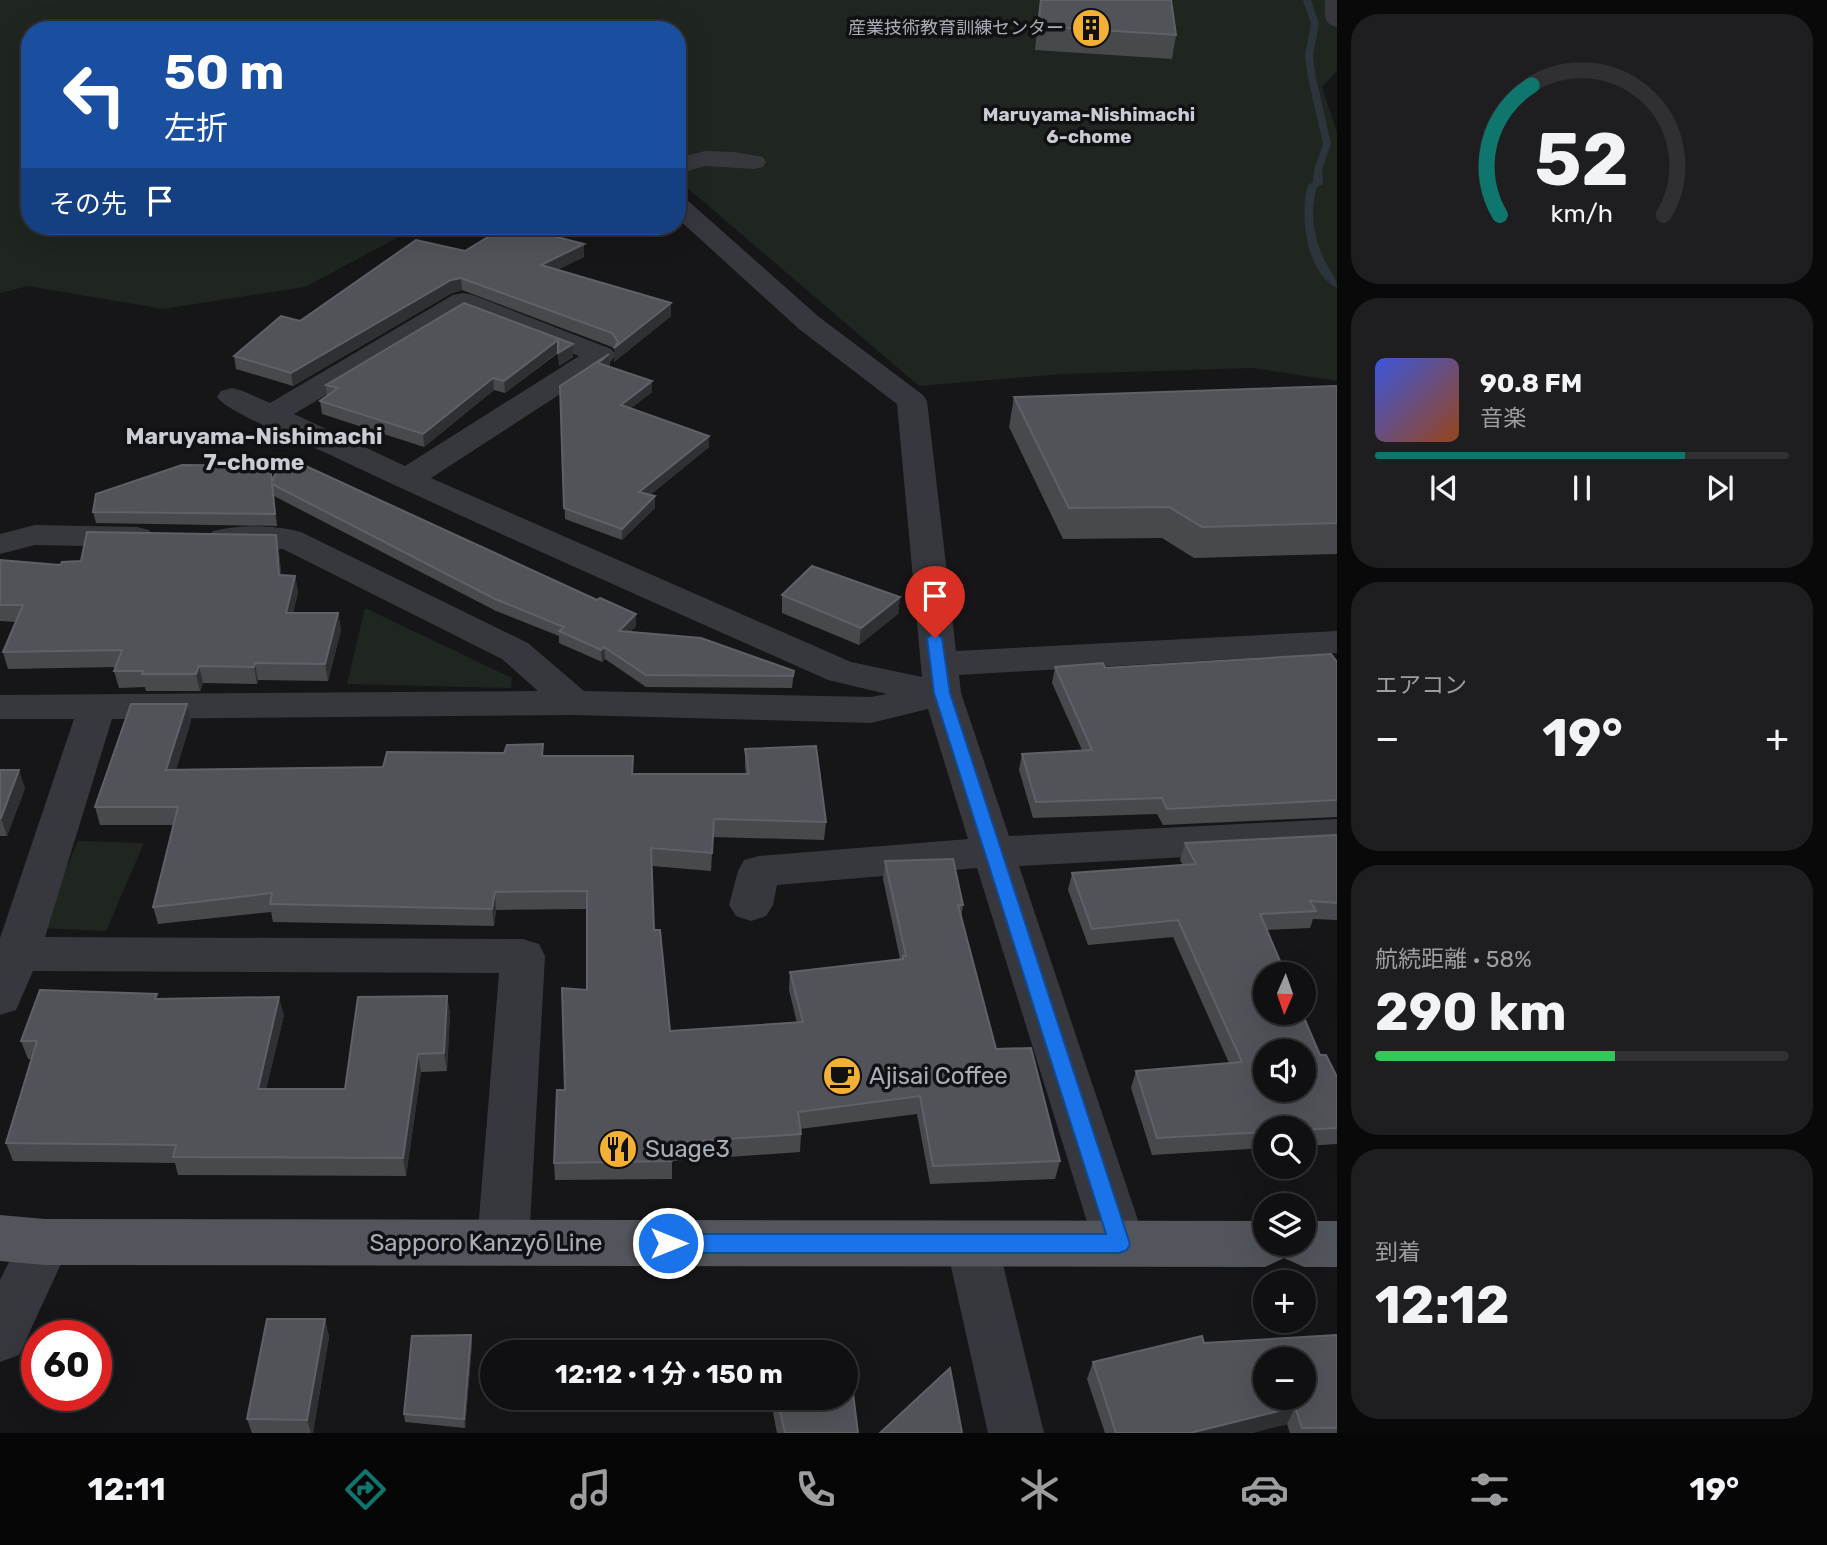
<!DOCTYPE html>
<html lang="ja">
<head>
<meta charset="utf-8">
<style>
	body { margin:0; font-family:Rubik,"Noto Sans JP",sans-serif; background:#1e1e20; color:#f1f3f6; height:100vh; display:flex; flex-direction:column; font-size:26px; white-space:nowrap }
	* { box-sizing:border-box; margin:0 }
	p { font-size:23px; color:#9c9d9f }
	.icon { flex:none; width:38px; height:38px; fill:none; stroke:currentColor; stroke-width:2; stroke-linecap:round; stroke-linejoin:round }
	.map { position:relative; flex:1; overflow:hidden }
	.drawer { display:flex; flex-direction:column; gap:14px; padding:14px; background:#09090a; width:490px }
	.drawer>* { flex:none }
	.guide { position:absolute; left:21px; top:21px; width:665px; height:214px; border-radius:28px; box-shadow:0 7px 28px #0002,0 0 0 2px #303032; background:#1a4fa0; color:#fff; overflow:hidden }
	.needle { width:46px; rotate:182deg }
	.tools { position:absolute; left:1253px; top:962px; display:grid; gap:14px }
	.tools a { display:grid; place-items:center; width:63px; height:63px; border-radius:50%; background:#101012; box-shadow:0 7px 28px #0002,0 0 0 2px #303032; font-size:35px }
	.speed { position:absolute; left:21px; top:1320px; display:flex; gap:14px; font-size:35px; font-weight:700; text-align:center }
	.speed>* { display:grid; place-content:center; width:91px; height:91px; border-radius:50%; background:#101012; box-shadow:0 7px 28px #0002,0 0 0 2px #303032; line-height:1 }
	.speed .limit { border:10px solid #d22; background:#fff; color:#111 }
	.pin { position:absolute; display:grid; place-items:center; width:60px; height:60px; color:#fff; margin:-72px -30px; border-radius:50% 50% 50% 0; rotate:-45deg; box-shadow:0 0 7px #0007 }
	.pin .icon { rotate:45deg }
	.me { position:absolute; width:77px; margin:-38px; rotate:90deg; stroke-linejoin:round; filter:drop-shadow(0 0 5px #0008) }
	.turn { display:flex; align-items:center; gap:24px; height:147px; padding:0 28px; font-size:32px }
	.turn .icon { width:91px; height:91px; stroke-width:2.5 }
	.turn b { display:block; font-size:49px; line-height:60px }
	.then { display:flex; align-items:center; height:66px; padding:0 28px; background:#0003; gap:14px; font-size:26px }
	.big { font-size:52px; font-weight:700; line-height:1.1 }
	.drawer .widget { flex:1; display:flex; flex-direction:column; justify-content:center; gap:10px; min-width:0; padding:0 24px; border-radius:28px; background:#1e1e20 }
	.drawer .dial { align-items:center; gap:0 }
	.dial svg { height:182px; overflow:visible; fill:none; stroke:#303032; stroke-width:7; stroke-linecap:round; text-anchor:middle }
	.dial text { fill:#f1f3f6; stroke:none }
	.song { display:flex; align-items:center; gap:21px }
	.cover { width:84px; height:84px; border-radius:10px; background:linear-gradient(135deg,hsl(230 70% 55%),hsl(20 70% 35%)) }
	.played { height:7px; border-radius:4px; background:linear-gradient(90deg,#0f766e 75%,#303032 75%) }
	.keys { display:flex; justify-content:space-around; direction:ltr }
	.heat { display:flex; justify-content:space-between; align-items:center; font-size:38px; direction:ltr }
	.charge { height:10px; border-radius:5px; background:linear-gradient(90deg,#34c759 58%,#303032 0) }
	.trip { position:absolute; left:480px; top:1340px; width:378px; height:70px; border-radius:35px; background:#101012; box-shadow:0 7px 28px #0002,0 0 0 2px #303032; font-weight:700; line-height:70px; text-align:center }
	.menu { display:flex; height:112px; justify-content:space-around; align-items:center; background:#060607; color:#9c9d9f }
	.menu .icon { width:49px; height:49px }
	.menu .active { color:#0f766e }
	.menu b { font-size:32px; color:#f1f3f6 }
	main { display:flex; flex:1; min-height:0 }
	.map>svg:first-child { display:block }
</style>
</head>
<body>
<main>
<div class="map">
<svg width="1337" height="1433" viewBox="0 0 1337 1433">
	<rect width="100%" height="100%" fill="#161618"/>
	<path fill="#1e261f" d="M 0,0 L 1337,0 L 1337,71 L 1322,87 L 1337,132 L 1337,381 L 1252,368 L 1063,374 L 919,386 L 677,179 L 677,30 L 30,30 L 30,226 L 419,226 L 305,287 L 163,309 L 28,286 L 0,293 Z
		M 365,608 L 512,678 L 511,688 L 347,684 Z
		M 78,841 L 144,843 L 106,931 L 41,928 Z"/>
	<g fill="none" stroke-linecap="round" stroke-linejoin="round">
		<path fill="#2c353c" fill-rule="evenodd" d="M 1303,0 L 1311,0 L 1319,24 L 1313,55 L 1315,73 L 1331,144 L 1322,170 L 1323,184 L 1317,187 C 1309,212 1314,240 1326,263 C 1331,273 1337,277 1337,288 C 1306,273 1299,214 1308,185 L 1313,182 L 1314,170 L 1323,144 L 1307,73 L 1305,55 L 1311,24 Z"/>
		<path fill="#37383d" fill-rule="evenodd" d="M 1325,0 L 1337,0 L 1337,27 C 1322,24 1325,13 1325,0 Z
			M 705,151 L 735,152 L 763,157 L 766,162 L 763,167 L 754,169 L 705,166 L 677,174 L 677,158 Z
			M 677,196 L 686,199 L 819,317 L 923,395 L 927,401 L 956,651 L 1337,631 L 1337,653 L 959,675 L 961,693 L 1009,836 L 1337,819 L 1337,849 L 1019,866 L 1146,1244 L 1138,1260 L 1120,1267 L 1102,1260 L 1094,1244 L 977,868 L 777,885 L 773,905 L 766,916 L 751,921 L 736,916 L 729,905 L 738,871 L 744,860 L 759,856 L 968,839 L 928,709 L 871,723 L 575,715 L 112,719 L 45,937 L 523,939 L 539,944 L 545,956 L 529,1243 L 521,1259 L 503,1266 L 485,1259 L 477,1243 L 499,973 L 33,971 L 16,1010 L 0,1015 L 0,938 L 74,719 L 0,719 L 0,695 L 538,691 L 502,659 L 283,549 L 225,548 L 213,545 L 208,538 L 213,531 C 239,524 275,525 301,532 L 528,643 L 584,691 L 871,697 L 887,694 L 828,680 C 660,605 491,531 324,452 C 302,442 228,413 217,397 L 221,391 L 232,388 L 243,391 L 270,403 L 453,295 L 463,293 L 473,295 L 611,349 L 616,355 L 611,361 L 431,478 L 851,662 L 922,677 L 897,404 L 799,329 L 677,218 ZM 465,312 L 579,356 L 405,466 L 294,414 Z
			M 35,525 L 137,527 L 149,530 L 154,537 L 149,544 L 137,547 L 35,545 L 0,554 L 0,534 Z
			M 45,1219 L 63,1226 L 71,1242 L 19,1355 L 0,1362 L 0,1280 L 27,1226 Z
			M 972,1221 L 990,1228 L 998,1244 L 1044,1433 L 988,1433 L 946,1244 L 954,1228 Z"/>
		<path fill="#53555c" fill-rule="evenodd" d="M 0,1215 L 45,1219 L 1265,1221 L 1265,1244 L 1304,1244 L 1304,1221 L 1337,1221 L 1337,1267 L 1304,1267 L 1284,1258 L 1265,1267 L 45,1265 L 0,1261 Z"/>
	</g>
	<path fill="#47494d" d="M 1040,0 L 1171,0 L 1176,35 L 1172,59 L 1035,50 Z
		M 465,251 L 584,257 L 557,270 L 671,316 L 614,362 L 614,349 L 612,347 L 462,290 L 452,293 L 293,386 L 236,369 L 234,356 L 300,321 Z
		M 464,303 L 573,357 L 559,366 L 558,353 L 505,393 L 494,390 L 424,447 L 322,414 L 320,401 L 327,396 L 326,385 Z
		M 609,354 L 610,365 L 608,366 L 652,392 L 631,408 L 709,447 L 650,495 L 655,496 L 655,508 L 622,540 L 565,519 L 560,386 Z
		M 1337,386 L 1337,554 L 1194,558 L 1162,538 L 1063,539 L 1009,427 L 1014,397 Z
		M 273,479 L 636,626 L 630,632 L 794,671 L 792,688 L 646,687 L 605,659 L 602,662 L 559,643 L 559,636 L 496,611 L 274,496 L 277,526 L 96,523 L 93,512 Z
		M 276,535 L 279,552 L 281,575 L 295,576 L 298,592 L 293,613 L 338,613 L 341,630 L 328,681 L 258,680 L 257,684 L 203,683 L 200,691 L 146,691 L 145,687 L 119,688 L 114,671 L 116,667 L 8,669 L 3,652 L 16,622 L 0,621 L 0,560 L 60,565 L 81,561 Z
		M 782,595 L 900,597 L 898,614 L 859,645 L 782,613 Z
		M 1337,662 L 1337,817 L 1163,825 L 1157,814 L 1033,818 L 1019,770 L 1022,754 L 1082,750 L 1052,683 L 1055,667 L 1105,668 Z
		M 187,704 L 191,721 L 176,769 L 383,767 L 543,756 L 633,756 L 633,774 L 746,774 L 745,767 L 745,749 L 826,822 L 824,840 L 713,837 L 711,871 L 652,866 L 654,930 L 670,1031 L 797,1023 L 789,990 L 790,972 L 900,959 L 883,879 L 885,861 L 963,905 L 961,918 L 996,1049 L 1060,1161 L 1055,1179 L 930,1184 L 917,1114 L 800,1129 L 801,1134 L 800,1152 L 672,1161 L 672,1179 L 555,1180 L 554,1163 L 565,1090 L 587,990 L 587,909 L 496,910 L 494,926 L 273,922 L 271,912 L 158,924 L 153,907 L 173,825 L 100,825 L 95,807 Z
		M 0,770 L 25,788 L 7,836 L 0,836 Z
		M 1337,835 L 1337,920 L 1313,919 L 1310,928 L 1267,930 L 1320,1055 L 1337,1077 L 1337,1144 L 1304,1146 L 1304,1129 L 1265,1129 L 1265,1148 L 1152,1155 L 1131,1088 L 1136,1071 L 1229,1063 L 1173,937 L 1088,945 L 1068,890 L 1072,873 L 1183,865 L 1180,860 L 1185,843 Z
		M 447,996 L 450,1014 L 447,1071 L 421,1072 L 406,1176 L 178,1175 L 175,1163 L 13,1161 L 6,1143 L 32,1059 L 28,1059 L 21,1041 L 158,999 L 284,1015 L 266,1089 L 345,1089 Z
		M 325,1319 L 329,1337 L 313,1433 L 252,1433 L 247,1419 Z
		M 471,1335 L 472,1344 L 465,1428 L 405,1422 L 404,1414 Z
		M 1337,1335 L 1337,1433 L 1290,1433 L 1287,1424 L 1252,1433 L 1105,1433 L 1087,1379 L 1093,1362 L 1204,1343 Z
		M 770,1398 L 845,1398 L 858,1433 L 777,1433 Z"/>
	<path fill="#2f3033" d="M 584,244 L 584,257 L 541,278 L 541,265 Z
		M 461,278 L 462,290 L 452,293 L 293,386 L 291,373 L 451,280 Z
		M 671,303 L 671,316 L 614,362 L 614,348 Z
		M 558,340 L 558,352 L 505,393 L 504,381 Z
		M 573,344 L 573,357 L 559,366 L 558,353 Z
		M 609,354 L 610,365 L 598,374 L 598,363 Z
		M 493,378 L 494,390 L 424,447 L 423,434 Z
		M 652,381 L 652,392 L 621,416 L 621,405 Z
		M 709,436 L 709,447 L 639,504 L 639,492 Z
		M 272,484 L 274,496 L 277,526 L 275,514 Z
		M 655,496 L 655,508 L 622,540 L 622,529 Z
		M 276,535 L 279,552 L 283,591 L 279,575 Z
		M 295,576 L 298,592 L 289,630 L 286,613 Z
		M 900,597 L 898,614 L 859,645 L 861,628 Z
		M 338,613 L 341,630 L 328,681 L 325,664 Z
		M 636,614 L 636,626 L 620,643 L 619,631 Z
		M 604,647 L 605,659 L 602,662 L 601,650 Z
		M 255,663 L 258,680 L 257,684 L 254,667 Z
		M 199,666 L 203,683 L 200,691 L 196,674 Z
		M 187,704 L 191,721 L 171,787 L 166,770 Z
		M 19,770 L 25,788 L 7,836 L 1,818 Z
		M 495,892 L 496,910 L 494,926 L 492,909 Z
		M 447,996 L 450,1014 L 447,1071 L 444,1053 Z
		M 279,997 L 284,1015 L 262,1107 L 258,1089 Z
		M 418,1054 L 421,1072 L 406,1176 L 403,1158 Z
		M 325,1319 L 329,1337 L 313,1433 L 311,1433 L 307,1420 Z
		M 471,1335 L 472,1344 L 465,1428 L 464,1419 Z
		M 1295,1407 L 1287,1424 L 1252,1433 L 1190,1433 Z"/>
	<path fill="#525359" stroke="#5f6168" stroke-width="2" fill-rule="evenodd" d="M 1041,0 L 1171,0 L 1176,35 L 1038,26 Z
		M 506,226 L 515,226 L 584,244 L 541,265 L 671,303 L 614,348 L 618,342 L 612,333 L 461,278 L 451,280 L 291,373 L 234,356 L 281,316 L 300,321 L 416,240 L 465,251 Z
		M 464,303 L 573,344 L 558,353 L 558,340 L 504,381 L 493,378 L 423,434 L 320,401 L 338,388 L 326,385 Z
		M 609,354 L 598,363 L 652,381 L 621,405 L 709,436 L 639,492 L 655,496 L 622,529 L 564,508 L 560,386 Z
		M 1337,386 L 1337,523 L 1202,527 L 1169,507 L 1069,508 L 1014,397 Z
		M 284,456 L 597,600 L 600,598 L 636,614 L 619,631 L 701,638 L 794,671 L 793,676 L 646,675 L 604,647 L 601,650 L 559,631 L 564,627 L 495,599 L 272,484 L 275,514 L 93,512 L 96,494 L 182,465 L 270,466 L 272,481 Z
		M 87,532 L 276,535 L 279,575 L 295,576 L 286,613 L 338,613 L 325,664 L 255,663 L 254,667 L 199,666 L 196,674 L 142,674 L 143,671 L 114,671 L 122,650 L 3,652 L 23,605 L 0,605 L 0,560 L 60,565 L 62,562 L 81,561 Z
		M 812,566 L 900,597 L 861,628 L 782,595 Z
		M 1331,654 L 1337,662 L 1337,800 L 1167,809 L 1162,798 L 1036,802 L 1022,754 L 1092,750 L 1055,667 L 1103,663 L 1105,668 Z
		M 131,704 L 187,704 L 166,770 L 383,767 L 387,752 L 504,753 L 507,745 L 543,744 L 542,756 L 633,756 L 632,774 L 749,774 L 745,749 L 816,746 L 826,822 L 714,819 L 712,853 L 651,848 L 654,930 L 660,930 L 670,1031 L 803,1022 L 790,972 L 903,959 L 903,956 L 906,956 L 885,861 L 953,859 L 963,905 L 958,905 L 996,1049 L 1031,1048 L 1060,1161 L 933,1166 L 920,1096 L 798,1112 L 801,1134 L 672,1143 L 672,1161 L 554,1163 L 557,1090 L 565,1090 L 562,988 L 587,990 L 587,891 L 495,892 L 492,909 L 270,904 L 272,893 L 153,907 L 178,807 L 95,807 Z
		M 0,770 L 19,770 L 1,818 L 0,818 Z
		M 1337,835 L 1337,903 L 1310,901 L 1316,911 L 1260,914 L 1286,975 L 1265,975 L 1265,1013 L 1302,1013 L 1320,1055 L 1326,1055 L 1337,1077 L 1337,1128 L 1304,1130 L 1304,1129 L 1265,1129 L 1265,1132 L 1157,1138 L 1136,1071 L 1242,1062 L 1178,920 L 1092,929 L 1072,873 L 1196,864 L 1185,843 ZM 1265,1052 L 1304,1052 L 1304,1090 L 1265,1090 Z
		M 40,990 L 157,994 L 155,999 L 279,997 L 258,1089 L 345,1089 L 358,997 L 447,996 L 444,1053 L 418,1054 L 403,1158 L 173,1157 L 176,1145 L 6,1143 L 37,1041 L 21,1041 Z
		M 267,1319 L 325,1319 L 307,1420 L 247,1419 Z
		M 471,1335 L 464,1419 L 404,1414 L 412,1336 Z
		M 1337,1335 L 1337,1428 L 1302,1428 L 1295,1407 L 1190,1433 L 1116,1433 L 1093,1362 L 1202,1336 L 1204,1343 ZM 1265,1360 L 1304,1360 L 1304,1398 L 1265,1398 Z
		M 848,1353 L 858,1433 L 785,1433 L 777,1398 L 845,1398 L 845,1354 Z
		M 950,1368 L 962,1433 L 880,1433 Z"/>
	<path fill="#1a73e8" stroke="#114b97" stroke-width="2" d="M 935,633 L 942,638 L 950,693 L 1130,1244 L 1127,1250 L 1119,1253 L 668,1253 L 661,1250 L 658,1243 L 661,1236 L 668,1234 L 1106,1234 L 934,693 L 927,638 Z"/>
	<defs>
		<symbol id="building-disc" viewBox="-11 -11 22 22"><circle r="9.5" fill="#f2b134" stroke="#111113"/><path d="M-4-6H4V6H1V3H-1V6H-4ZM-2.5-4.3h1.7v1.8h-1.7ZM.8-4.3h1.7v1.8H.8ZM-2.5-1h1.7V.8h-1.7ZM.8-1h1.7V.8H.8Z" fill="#111"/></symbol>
		<symbol id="cafe-disc" viewBox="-11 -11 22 22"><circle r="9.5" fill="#f2b134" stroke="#111113"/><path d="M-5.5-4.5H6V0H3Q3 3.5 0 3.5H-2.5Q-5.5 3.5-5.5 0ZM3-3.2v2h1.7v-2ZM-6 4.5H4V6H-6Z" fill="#111"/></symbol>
		<symbol id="restaurant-disc" viewBox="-11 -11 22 22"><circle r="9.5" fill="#f2b134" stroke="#111113"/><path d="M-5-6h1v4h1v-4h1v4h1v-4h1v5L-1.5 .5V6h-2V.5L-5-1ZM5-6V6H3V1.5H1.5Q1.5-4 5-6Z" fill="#111"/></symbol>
	</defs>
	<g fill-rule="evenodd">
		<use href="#building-disc" x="1069" y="6" width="44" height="44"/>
		<use href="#cafe-disc" x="820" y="1054" width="44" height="44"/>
		<use href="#restaurant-disc" x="596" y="1127" width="44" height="44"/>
	</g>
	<g text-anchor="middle" stroke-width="7" stroke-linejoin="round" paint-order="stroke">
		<g font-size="18" fill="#a8adb8" stroke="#111113" text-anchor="end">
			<text x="1064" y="34">産業技術教育訓練センター</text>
		</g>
		<g font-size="19" font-weight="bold" fill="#c9ccd4" stroke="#111113">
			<text x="1089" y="121">Maruyama-Nishimachi<tspan x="1089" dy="22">6-chome</tspan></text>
		</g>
		<g font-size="23" font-weight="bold" fill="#c9ccd4" stroke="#111113">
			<text x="254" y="444">Maruyama-Nishimachi<tspan x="254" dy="26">7-chome</tspan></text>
		</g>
		<g font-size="24" fill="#a8adb8" stroke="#111113" text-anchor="start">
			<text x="869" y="1084">Ajisai Coffee</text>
			<text x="645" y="1157">Suage3</text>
		</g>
		<g font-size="24" fill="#a8adb8" stroke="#111113">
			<text x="486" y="1251">Sapporo Kanzyō Line</text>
		</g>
	</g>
</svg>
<div class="tools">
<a><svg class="needle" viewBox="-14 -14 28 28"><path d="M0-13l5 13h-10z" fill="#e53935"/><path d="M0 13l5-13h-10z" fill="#9c9d9f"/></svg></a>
<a><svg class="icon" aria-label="sound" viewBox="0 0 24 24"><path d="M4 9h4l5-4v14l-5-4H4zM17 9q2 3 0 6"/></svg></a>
<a><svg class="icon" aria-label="search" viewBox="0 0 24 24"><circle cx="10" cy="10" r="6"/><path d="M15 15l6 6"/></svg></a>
<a><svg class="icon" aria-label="layers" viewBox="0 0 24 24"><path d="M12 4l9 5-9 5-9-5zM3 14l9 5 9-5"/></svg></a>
<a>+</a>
<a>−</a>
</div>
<div class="speed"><div class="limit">60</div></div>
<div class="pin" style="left:935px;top:638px;background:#d93025"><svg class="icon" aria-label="arrive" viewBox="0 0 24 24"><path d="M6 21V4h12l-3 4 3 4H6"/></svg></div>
<svg class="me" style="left:668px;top:1243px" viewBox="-20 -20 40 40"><circle r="17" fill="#1a73e8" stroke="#fff" stroke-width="3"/><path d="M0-11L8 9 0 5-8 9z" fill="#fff"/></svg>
<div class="trip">12:12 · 1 分 · 150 m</div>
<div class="guide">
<div class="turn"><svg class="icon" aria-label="left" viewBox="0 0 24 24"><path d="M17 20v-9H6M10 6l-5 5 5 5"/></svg><div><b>50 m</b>左折</div></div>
<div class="then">その先<svg class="icon" aria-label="arrive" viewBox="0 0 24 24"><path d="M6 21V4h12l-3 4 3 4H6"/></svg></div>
</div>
</div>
<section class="drawer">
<div class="widget dial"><svg viewBox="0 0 100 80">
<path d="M14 69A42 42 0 1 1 86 69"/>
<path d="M14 69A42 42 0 0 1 28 12" stroke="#0f766e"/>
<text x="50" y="56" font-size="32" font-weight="700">52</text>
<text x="50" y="72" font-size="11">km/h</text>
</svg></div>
<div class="widget">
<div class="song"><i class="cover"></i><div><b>90.8 FM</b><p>音楽</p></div></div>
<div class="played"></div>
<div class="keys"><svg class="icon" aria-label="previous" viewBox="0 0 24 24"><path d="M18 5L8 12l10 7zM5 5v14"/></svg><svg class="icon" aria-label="pause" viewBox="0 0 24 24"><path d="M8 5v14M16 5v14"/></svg><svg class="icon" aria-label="next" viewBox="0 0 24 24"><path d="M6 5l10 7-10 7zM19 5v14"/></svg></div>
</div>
<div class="widget"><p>エアコン</p>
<div class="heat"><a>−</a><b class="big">19°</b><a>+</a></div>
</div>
<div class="widget"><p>航続距離 · 58%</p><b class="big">290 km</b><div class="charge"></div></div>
<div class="widget"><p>到着</p><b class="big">12:12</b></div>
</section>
</main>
<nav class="menu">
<b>12:11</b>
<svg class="icon active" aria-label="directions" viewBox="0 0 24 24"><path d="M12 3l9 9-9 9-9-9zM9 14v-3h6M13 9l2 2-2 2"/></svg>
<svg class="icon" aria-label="music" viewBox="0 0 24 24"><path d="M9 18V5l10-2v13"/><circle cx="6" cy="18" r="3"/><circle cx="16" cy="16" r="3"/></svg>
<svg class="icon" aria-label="phone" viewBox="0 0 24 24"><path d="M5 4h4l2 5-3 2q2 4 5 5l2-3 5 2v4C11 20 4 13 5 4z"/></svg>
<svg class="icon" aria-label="climate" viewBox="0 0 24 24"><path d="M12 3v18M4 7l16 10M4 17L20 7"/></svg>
<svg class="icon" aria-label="car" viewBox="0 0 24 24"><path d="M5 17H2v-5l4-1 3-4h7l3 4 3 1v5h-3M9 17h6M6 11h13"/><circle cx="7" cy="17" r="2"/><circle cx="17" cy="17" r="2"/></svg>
<svg class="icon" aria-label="filters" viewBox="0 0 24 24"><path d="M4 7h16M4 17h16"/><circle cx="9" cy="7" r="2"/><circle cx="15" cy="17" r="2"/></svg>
<b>19°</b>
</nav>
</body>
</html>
